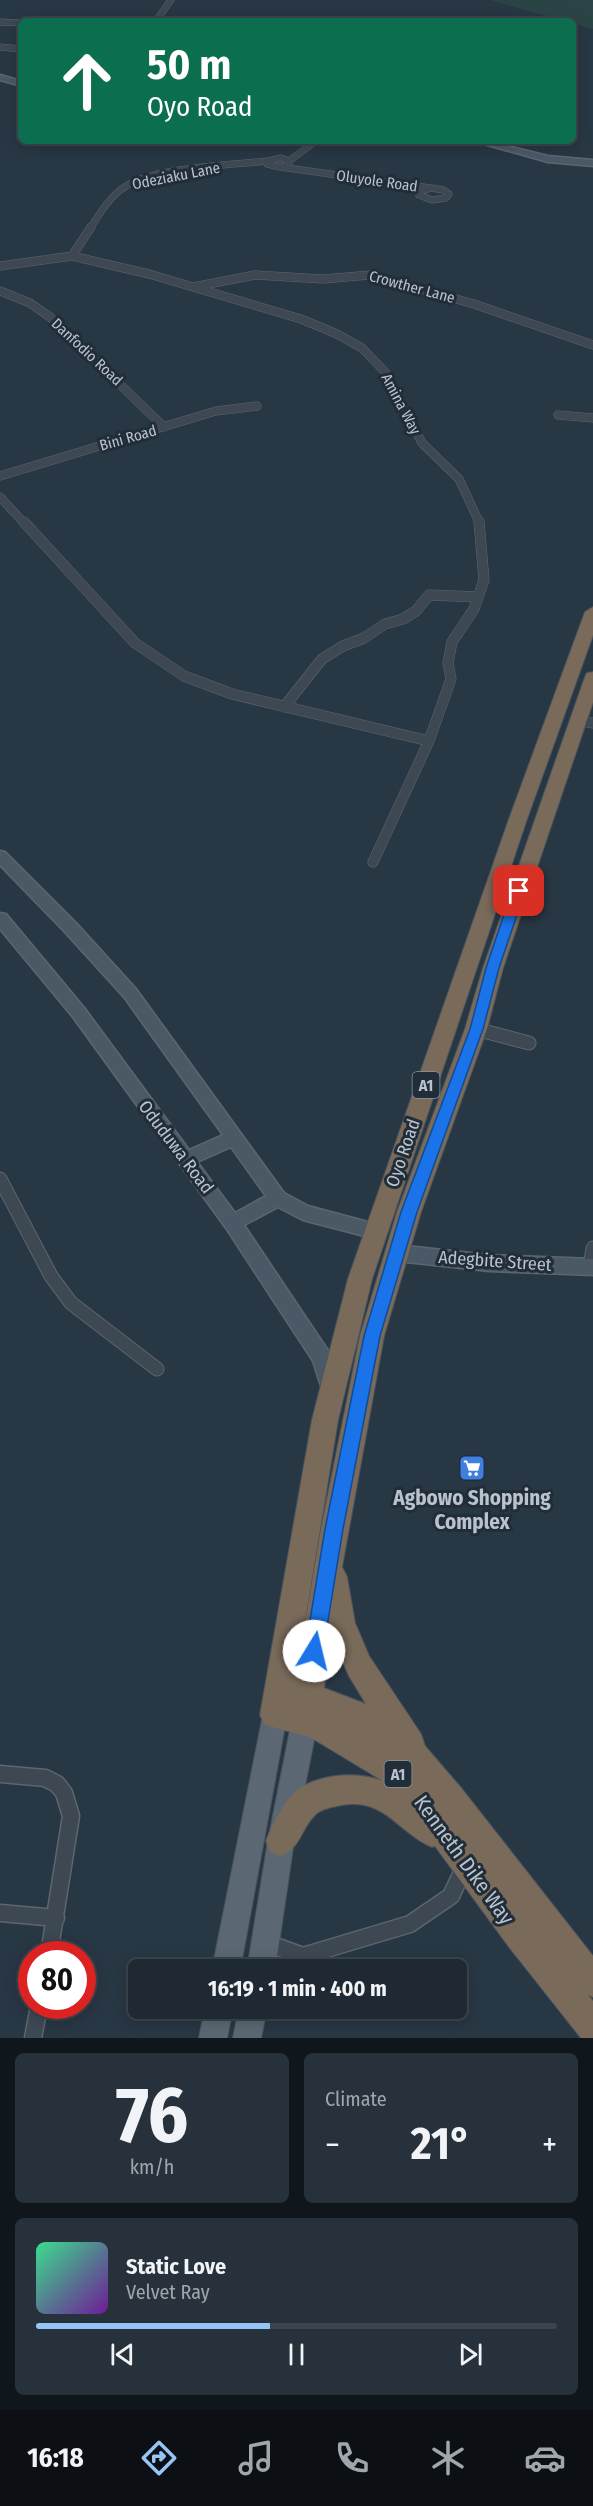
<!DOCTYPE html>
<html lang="en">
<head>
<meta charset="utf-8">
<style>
	body { margin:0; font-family:"Fira Sans Condensed",sans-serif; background:#26313b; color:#f1f3f6; height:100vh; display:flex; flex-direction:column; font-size:22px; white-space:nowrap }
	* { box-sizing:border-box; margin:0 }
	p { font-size:20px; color:#a1a6ac }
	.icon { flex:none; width:33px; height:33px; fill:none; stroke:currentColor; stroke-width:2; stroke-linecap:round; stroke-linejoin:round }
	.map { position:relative; height:2038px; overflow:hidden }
	.side { display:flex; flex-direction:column; gap:15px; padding:15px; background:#10171c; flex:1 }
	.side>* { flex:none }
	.top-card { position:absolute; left:18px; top:18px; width:558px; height:126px; border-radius:9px; box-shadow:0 3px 15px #0003,0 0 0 2px #3c454e; background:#0b6e4f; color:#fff; overflow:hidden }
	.speed { position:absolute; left:18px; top:1941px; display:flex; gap:12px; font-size:30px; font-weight:700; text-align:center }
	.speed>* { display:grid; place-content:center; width:78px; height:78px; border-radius:50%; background:#1e2933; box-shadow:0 3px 15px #0003,0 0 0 2px #3c454e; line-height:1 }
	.speed .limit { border:9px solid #d22; background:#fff; color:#111 }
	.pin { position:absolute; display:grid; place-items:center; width:51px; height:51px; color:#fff; margin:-26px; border-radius:12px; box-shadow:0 3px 9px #0006 }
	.me { position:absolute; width:66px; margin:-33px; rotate:9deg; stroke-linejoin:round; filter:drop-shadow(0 0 4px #0008) }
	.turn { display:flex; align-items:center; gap:21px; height:126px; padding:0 30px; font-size:27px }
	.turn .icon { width:78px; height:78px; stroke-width:2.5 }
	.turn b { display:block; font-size:42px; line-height:51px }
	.big { font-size:45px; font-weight:700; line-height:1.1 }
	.side .card { flex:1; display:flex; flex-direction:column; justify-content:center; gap:9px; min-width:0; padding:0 21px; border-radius:9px; background:#26313b }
	.side .dial { align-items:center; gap:0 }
	.dial b { font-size:78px; line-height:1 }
	.song { display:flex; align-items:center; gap:18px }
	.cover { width:72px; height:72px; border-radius:9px; background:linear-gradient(135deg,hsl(150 70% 55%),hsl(280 70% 35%)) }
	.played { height:6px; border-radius:3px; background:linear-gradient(90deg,#95c5f7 45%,#3c454e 45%) }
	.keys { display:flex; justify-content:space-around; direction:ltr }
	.heat { display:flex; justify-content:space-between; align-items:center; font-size:33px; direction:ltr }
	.side .tiles { flex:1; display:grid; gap:15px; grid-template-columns:1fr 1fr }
	.card:last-child { grid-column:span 2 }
	.trip { position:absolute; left:128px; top:1959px; width:339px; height:60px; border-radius:9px; background:#1e2933; box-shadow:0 3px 15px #0003,0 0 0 2px #3c454e; font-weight:700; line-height:60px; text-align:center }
	.dock { display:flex; height:96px; justify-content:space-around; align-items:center; background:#0c1014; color:#a1a6ac }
	.dock .icon { width:42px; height:42px }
	.dock .active { color:#95c5f7 }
	.dock b { font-size:27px; color:#f1f3f6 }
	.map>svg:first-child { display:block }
</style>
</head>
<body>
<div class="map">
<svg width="593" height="2038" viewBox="0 0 593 2038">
	<rect width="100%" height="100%" fill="#283744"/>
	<path fill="#2a4445" d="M 490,0 L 593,0 L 593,29 L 573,24 L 573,21 L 563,21 Z"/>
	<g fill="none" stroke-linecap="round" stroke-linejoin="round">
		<defs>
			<path id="street-far4" d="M 156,21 L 171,0
				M 0,22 L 21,23
				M 0,47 L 21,49
				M 281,158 L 289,161 L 289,164 L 280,167 L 267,164 L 268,161 Z
				M 289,161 L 316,141
				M 280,167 L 431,188
				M 431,188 L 443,190 L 449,194 L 446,198 L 432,200 L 419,195 L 422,191 Z
				M 90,229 C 99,214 110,196 126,186 C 157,167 230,165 268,161"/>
			<path id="street-far3" d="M 72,256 L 91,227
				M 0,266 L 72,256 L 149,274 L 301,319 L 337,334 L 362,348 L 385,372 L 422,443 L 459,479 L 480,524
				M 193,287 L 255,275 L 323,279 L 370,275 L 474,304 L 593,345
				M 0,291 L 30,303 L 50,317 L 164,427
				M 558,415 L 593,418
				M 0,476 L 216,411 L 257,406
				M 0,497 L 25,524"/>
			<path id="street-far2" d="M 24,522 L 135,643 L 184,676 L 232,694 L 429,741
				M 284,707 L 322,659 L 343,646 L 364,638 L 385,624 L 403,619 L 416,611 L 429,595 L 478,597
				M 578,720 L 593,723
				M 373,862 L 429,741 L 451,679 L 448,663 L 452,642 L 474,609 L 484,580 L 479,522"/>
			<path id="street-far1" d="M 476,1029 L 529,1043
				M 0,1179 L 51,1276 L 71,1303 L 157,1369
				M 590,1267 L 593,1248"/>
			<path id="street" d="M 0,1774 L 45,1778 L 57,1784 L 64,1793 L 71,1816 L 49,1954
				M 0,1913 L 56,1918
				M 267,1943 L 303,1956 L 410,1924 L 451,1896 L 465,1866
				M 33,2038 L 39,2006"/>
			<path id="secondary" d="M 0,75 L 21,81 L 21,86 L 0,80 Z
				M 473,141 L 487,141 L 548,156 L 593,160 L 593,166 L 548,162 Z
				M 0,851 L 5,852 L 76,923 L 136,989 L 284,1193 L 308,1206 L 383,1226 L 385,1231 L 383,1236 L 376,1239 L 303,1220 L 278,1207 L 244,1225 L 329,1352 L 341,1389 L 338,1395 L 331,1398 L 324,1395 L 313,1361 L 226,1228 L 73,1017 L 0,929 L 0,913 L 6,914 L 85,1009 L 189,1150 L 223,1135 L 124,997 L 64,931 L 0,865 ZM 231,1147 L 266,1196 L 235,1213 L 197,1162 Z
				M 397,1245 L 489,1255 L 593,1259 L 593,1275 L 489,1271 L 397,1261 L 390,1259 L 388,1253 L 390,1247 Z"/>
			<path id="primary" d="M 275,1703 L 284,1706 L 287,1715 L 240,1970 L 212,1970 L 263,1715 L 266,1706 Z
				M 305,1707 L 314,1711 L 318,1720 L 294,1841 L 275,1970 L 247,1970 L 268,1841 L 292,1720 L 296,1711 Z
				M 205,2008 L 233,2008 L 227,2038 L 199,2038 Z
				M 239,2008 L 267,2008 L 261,2038 L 233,2038 Z"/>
			<path id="highway" d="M 593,607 L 593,635 L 527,819 L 372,1279 L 338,1420 L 295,1682 L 321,1529 L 360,1336 L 397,1212 L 465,1029 L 483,968 L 585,677 L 587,673 L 593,672 L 593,702 L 503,968 L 487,1029 L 421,1212 L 384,1336 L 342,1567 L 347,1577 L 355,1623 L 369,1656 L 421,1734 L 425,1746 L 462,1789 L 593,1956 L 593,1997 L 588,1995 L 593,2001 L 593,2038 L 581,2038 L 509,1947 L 435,1846 L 432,1847 C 398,1833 386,1798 342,1805 C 333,1807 323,1808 316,1814 C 301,1828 300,1849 281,1856 L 270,1852 L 266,1841 C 272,1825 282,1805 294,1793 C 317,1773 356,1771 383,1781 L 310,1737 L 265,1725 L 260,1715 L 312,1420 L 348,1279 L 509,819 L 585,612 ZM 332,1637 L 349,1676 L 366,1704 L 324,1688 Z"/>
		</defs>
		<use href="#street-far4" stroke="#5b6671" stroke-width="7"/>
		<use href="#street-far3" stroke="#5b6671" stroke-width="9"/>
		<use href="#street-far2" stroke="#5b6671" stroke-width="11"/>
		<use href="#street-far1" stroke="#5b6671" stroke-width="15"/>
		<use href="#street" stroke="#5b6671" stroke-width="19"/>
		<use href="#secondary" stroke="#5b6671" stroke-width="3"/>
		<use href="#primary" stroke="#495460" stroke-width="2"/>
		<use href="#highway" stroke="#47535e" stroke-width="2"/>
		<use href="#street-far4" stroke="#3d4853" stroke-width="6"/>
		<use href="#street-far3" stroke="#3d4853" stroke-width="8"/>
		<use href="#street-far2" stroke="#3d4853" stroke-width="10"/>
		<use href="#street-far1" stroke="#3d4853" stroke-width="13"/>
		<use href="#street" stroke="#3d4853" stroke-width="16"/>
		<use href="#secondary" fill="#4b5866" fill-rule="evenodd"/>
		<use href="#primary" fill="#5b6873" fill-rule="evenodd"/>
		<use href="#highway" fill="#796a5a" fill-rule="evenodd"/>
	</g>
	<path fill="#1a73e8" stroke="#114b97" stroke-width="1.5" d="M 519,887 L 525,891 L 499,968 L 483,1029 L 417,1212 L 380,1336 L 343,1529 L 323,1651 L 320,1658 L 314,1660 L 307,1658 L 305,1651 L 325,1529 L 364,1336 L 401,1212 L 470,1029 L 486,968 L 512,891 Z"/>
	<defs>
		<symbol id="supermarket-square" viewBox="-11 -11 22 22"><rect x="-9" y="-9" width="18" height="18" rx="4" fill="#3f7fe0" stroke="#212d39"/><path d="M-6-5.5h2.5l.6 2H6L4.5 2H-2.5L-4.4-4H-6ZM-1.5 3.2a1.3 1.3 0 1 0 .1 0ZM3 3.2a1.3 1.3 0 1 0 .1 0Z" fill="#fff"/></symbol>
	</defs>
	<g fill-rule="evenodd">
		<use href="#supermarket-square" x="457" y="1453" width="30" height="30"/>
	</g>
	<g text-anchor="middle" stroke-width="6" stroke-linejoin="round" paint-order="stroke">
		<g font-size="15" fill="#bac3cd" stroke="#212d39">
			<text transform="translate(176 176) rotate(-11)" y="5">Odeziaku Lane</text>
			<text transform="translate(377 181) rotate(8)" y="5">Oluyole Road</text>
			<text transform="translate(412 287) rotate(15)" y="5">Crowther Lane</text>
			<text transform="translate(87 352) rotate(43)" y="5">Danfodio Road</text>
			<text transform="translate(401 404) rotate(62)" y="5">Amina Way</text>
			<text transform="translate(128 438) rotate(-16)" y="5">Bini Road</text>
		</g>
		<g fill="#212d39" stroke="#8c96a1" stroke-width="1.5">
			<rect x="412.5" y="1072" width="27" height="26" rx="4.5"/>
			<rect x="384.5" y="1761" width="27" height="26" rx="4.5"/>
		</g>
		<g font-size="16" font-weight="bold" fill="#bac3cd">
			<text x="426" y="1091">A1</text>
			<text x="398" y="1780">A1</text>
		</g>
		<g font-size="18" fill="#bac3cd" stroke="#212d39">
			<text transform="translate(176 1147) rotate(53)" y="6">Oduduwa Road</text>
			<text transform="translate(403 1153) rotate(-71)" y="6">Oyo Road</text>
			<text transform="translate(495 1261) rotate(4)" y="6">Adegbite Street</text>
		</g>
		<g font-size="21" font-weight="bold" fill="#bac3cd" stroke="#212d39">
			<text x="472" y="1505">Agbowo Shopping<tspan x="472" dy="24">Complex</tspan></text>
		</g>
		<g font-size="21" fill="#bac3cd" stroke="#212d39">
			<text transform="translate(464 1860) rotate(54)" y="7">Kenneth Dike Way</text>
		</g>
	</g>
</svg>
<div class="speed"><div class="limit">80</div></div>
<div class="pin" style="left:519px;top:891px;background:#d93025"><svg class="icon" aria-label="arrive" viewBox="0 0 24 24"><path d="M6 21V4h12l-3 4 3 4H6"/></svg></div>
<svg class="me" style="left:314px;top:1651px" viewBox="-20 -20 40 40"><circle r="19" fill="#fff"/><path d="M0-13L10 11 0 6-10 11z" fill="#1a73e8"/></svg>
<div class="trip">16:19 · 1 min · 400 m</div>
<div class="top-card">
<div class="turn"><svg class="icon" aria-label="ahead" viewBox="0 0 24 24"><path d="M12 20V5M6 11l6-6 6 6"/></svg><div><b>50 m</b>Oyo Road</div></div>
</div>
</div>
<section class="side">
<div class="tiles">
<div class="card dial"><b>76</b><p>km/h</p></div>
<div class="card"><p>Climate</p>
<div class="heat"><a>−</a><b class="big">21°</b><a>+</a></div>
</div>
<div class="card">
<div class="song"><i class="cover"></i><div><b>Static Love</b><p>Velvet Ray</p></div></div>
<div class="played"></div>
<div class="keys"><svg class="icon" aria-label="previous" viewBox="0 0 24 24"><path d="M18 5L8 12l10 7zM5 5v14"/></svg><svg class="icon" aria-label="pause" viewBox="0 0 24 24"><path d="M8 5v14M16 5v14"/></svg><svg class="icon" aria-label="next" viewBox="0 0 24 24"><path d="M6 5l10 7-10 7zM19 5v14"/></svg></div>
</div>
</div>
</section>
<nav class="dock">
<b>16:18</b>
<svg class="icon active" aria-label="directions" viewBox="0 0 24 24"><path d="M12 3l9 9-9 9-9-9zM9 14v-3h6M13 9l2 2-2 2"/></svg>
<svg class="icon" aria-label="music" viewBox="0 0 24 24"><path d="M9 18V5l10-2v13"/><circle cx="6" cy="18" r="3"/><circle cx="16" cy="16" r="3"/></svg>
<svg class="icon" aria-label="phone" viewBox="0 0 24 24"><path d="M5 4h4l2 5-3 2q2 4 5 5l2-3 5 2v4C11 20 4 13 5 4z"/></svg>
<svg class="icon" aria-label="climate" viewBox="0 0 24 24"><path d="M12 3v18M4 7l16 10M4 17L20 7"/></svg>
<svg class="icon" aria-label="car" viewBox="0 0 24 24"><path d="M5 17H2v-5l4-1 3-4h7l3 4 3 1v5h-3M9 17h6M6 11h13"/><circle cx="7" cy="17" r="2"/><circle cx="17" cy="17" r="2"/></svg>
</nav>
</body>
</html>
